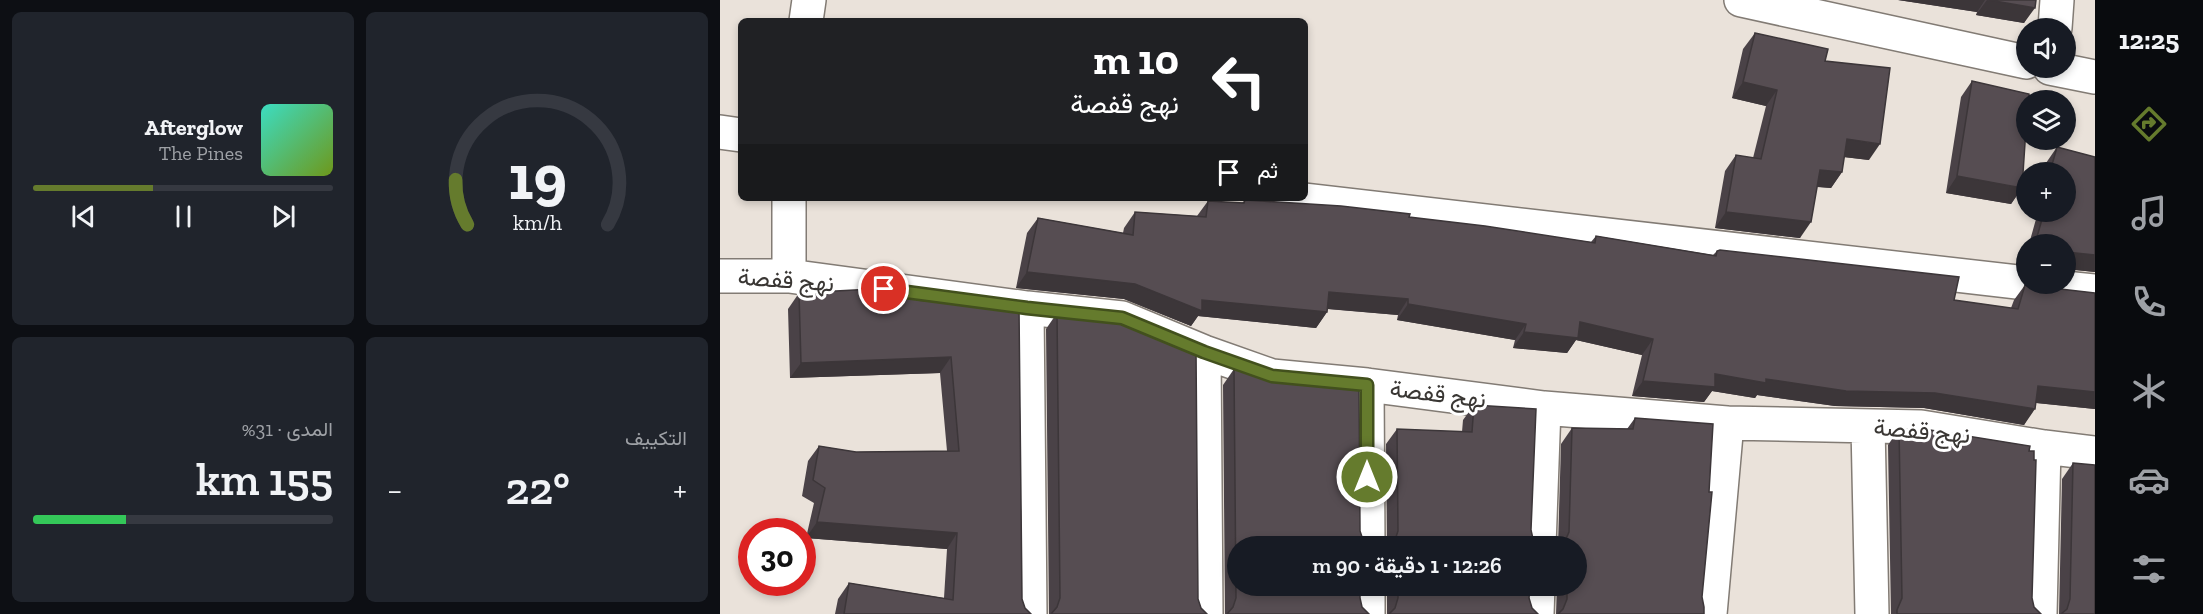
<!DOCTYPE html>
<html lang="ar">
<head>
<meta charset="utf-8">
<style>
	body { margin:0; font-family:"Zilla Slab",Vazirmatn,serif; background:#20242c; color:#f1f3f6; direction:rtl; height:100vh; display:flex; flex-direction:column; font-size:22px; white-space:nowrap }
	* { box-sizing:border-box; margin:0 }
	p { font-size:20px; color:#9ea1a6 }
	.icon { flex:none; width:33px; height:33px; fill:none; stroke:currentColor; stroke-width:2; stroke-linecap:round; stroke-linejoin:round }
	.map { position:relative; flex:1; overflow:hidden; direction:ltr }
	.side { display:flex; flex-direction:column; gap:12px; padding:12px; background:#0d0f14; width:720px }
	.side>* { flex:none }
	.top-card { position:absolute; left:18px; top:18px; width:570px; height:183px; border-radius:9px; box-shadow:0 3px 9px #0003; direction:rtl; background:#202124; color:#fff; overflow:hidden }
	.tools { position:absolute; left:1296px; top:18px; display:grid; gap:12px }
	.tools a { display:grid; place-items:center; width:60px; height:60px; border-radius:50%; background:#171b24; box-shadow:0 3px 9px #0003; font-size:30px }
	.speed { position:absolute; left:18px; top:518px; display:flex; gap:12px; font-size:30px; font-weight:700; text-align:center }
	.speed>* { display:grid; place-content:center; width:78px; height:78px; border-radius:50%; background:#171b24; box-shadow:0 3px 9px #0003; line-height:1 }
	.speed .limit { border:9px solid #d22; background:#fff; color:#111 }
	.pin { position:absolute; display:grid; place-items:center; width:51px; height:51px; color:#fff; margin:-26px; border:3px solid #fff; border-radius:50%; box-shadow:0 2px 6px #0007 }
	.me { position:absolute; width:66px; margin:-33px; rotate:0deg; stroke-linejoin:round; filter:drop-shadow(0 0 4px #0008) }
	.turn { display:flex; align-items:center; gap:21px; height:126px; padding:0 30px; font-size:27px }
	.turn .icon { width:78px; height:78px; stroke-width:2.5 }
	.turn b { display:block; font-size:42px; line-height:51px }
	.then { display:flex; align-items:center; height:57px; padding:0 30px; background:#0003; gap:12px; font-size:22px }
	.big { font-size:45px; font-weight:600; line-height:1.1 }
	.side .widget { flex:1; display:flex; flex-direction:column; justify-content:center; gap:9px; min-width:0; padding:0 21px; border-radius:9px; background:#20242c }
	.side .dial { align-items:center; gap:0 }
	.dial svg { height:156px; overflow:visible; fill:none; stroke:#363941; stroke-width:7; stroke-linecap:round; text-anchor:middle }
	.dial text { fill:#f1f3f6; stroke:none }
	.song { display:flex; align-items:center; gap:18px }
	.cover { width:72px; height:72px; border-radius:9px; background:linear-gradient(135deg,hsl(170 70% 55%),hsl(80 70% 35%)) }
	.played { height:6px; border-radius:3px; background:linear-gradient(90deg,#657b2d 40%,#363941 40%) }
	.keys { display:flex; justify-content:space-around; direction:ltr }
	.heat { display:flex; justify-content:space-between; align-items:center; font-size:33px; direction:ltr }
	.charge { height:9px; border-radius:4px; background:linear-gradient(90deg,#34c759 31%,#363941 0) }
	.side .tiles { flex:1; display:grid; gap:12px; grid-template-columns:repeat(2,1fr) }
	.trip { position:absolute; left:507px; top:536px; width:360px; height:60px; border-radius:30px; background:#171b24; box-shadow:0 3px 9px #0003; font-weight:600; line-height:60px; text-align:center; direction:rtl }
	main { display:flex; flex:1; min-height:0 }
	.tab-bar { display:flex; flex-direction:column; width:108px; justify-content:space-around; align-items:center; background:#090b0e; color:#9ea1a6 }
	.tab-bar .icon { width:42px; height:42px }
	.tab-bar .on { color:#657b2d }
	.tab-bar b { font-size:27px; color:#f1f3f6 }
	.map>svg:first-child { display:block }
</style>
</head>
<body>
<main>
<nav class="tab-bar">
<b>12:25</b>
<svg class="icon on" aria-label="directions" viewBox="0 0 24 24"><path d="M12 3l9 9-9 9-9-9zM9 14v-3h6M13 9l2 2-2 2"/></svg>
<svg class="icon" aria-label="music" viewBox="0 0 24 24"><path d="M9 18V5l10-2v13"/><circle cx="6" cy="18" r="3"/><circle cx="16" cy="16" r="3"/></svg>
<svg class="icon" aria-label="phone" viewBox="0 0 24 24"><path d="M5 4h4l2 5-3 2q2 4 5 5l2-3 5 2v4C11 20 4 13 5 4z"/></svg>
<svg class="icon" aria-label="climate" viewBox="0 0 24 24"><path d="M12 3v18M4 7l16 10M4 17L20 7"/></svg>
<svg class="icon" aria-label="car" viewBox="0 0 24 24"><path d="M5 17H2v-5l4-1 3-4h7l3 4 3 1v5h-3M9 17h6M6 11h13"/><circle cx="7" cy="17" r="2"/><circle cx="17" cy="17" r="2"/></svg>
<svg class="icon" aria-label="filters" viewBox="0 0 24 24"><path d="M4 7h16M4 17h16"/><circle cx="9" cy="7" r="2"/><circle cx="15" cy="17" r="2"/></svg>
</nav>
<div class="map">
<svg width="1375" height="614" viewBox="0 0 1375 614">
	<rect width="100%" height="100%" fill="#eae2da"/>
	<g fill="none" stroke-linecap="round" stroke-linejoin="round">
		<defs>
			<path id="minor" d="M 1021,0 L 1306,62
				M 86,21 L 89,0
				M 1335,28 L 1337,0
				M 1330,68 L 1375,77
				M 0,132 L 21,135
				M 566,198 L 1306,283
				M 0,276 L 69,276 L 307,308 L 402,318 L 484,352 L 552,376 L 647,385 L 824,408 L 1007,423 L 1201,427 L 1324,447 L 1375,453
				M 69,276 L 69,198
				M 1307,284 L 1375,291
				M 307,308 L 310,614
				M 484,352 L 486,614
				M 647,385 L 648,546
				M 1148,426 L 1152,614
				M 819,546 L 824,408
				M 648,585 L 648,614
				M 817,614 L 818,585
				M 990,614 L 1007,423
				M 1320,614 L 1324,447"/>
		</defs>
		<use href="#minor" stroke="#827b74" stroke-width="36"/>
		<use href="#minor" stroke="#fff" stroke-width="33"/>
	</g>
	<path fill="#4a4247" d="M 1178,0 L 1316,0 L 1304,23 L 1256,15 L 1257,12 Z
		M 1035,33 L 1105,61 L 1149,160 L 1124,157 L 1122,172 L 1111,188 L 1097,187 L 1080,238 L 995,228 L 1005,171 L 1016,155 L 1033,158 L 1046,106 L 1012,98 L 1023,49 Z
		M 1252,81 L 1302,188 L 1291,204 L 1226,193 L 1241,97 Z
		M 1337,147 L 1375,157 L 1375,272 L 1346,269 L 1346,244 L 1309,244 L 1318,212 L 1346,212 L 1346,172 L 1323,172 L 1326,163 Z
		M 525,200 L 689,217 L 871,242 L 876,236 L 993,255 L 997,251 L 1234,300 L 1291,308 L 1294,300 L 1305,285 L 1375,293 L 1375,409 L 1316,403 L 1304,425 L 1204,408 L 1115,406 L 1037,395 L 1035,398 L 992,391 L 984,402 L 912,396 L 922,355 L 856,340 L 847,353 L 793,348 L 795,340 L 677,320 L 678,315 L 607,309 L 607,312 L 596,328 L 478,316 L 471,326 L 404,299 L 296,288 L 307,233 L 318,218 L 403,233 L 404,228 L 415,212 L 477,216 L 488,201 L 522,203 Z
		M 79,293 L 197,300 L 299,309 L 302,599 L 305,608 L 311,614 L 115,614 L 118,599 L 129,583 L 224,598 L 227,549 L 86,538 L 94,503 L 82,496 L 88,461 L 99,446 L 136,452 L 227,451 L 220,373 L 70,378 L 68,309 Z
		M 337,313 L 478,599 L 481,608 L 487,614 L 329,614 L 326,329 Z
		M 514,369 L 640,531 L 643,540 L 518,546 L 640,598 L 642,607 L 649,614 L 505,614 L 503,385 Z
		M 754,405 L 811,530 L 813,539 L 819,546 L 667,546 L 666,444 L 677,429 L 742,432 L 743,420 Z
		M 915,418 L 982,597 L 984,614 L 836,614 L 837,585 L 856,585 L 856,546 L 838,546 L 841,444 L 852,428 L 907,429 Z
		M 1179,429 L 1309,451 L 1312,598 L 1314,607 L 1321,614 L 1171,614 L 1168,445 Z
		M 1353,463 L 1375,614 L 1339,614 L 1342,479 Z
		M 667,585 L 810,585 L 809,598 L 812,608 L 818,614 L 667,614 Z"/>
	<path fill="#3c3639" d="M 1178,0 L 1265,0 L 1257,12 Z
		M 1267,0 L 1315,8 L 1304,23 L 1256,15 Z
		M 1023,82 L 1057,90 L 1046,106 L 1012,98 Z
		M 1127,139 L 1160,144 L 1149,160 L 1115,156 Z
		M 1100,170 L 1122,172 L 1111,188 L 1089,186 Z
		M 1237,176 L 1302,188 L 1291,204 L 1226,193 Z
		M 1006,212 L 1091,222 L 1080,238 L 995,228 Z
		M 1346,252 L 1375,255 L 1375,272 L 1346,269 Z
		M 307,272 L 415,284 L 482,300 L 607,312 L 596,328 L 478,316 L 471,326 L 404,299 L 296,288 Z
		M 609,292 L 688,299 L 678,315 L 598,308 Z
		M 688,304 L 806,324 L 795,340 L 677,320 Z
		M 860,322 L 933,339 L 922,355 L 856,340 L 847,353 L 793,348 L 804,332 Z
		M 231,357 L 220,373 L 70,378 L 81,363 Z
		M 995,374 L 1215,393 L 1315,409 L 1304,425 L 1204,408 L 1115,406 L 1037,395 L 1035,398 L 992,391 L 984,402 L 912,396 L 923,381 Z
		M 1318,386 L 1375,392 L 1375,409 L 1307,402 Z
		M 97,522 L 237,533 L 227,549 L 86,538 Z"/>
	<path fill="#564d52" stroke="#3c3639" stroke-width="1.5" d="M 1269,0 L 1316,0 L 1315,8 Z
		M 1035,33 L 1108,49 L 1105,61 L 1170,68 L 1160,144 L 1127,139 L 1122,172 L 1100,170 L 1091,222 L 1006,212 L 1016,155 L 1041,159 L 1057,90 L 1023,82 Z
		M 1252,81 L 1309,94 L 1309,100 L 1306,100 L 1306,128 L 1302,188 L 1237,176 Z
		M 1337,147 L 1375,157 L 1375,255 L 1346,252 L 1346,244 L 1315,244 L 1324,212 L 1346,212 L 1346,172 L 1330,172 Z
		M 525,200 L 621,206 L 690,214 L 689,217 L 765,226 L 875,243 L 876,236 L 996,256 L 997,251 L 1000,250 L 1239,277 L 1234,300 L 1298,309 L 1305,285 L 1375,293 L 1375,392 L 1318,386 L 1315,409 L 1215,393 L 1126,391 L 1046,379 L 1046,383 L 995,374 L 995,387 L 923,381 L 933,339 L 860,322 L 858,338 L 804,332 L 806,324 L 688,304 L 688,299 L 609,292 L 607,312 L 482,300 L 482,311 L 415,284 L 307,272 L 318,218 L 413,235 L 415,212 L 486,217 L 488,201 L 524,203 Z
		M 153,289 L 197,295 L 197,300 L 299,309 L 302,599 L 305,608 L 311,614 L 124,614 L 129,583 L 233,600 L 237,533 L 97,522 L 105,488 L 93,480 L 99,446 L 136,452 L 239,451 L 231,357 L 81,363 L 79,293 Z
		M 337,313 L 408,321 L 476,349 L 478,599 L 481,608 L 487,614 L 331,614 L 337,607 L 340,598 Z
		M 514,369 L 536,371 L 561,379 L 639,387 L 640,531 L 643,540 L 649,546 L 518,546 L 518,585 L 640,585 L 640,598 L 642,607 L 649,614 L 507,614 L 513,607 L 516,598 Z
		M 754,405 L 816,409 L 811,530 L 813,539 L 819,546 L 669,546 L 675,540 L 678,531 L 677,429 L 752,432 Z
		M 915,418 L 993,424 L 989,492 L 992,492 L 982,597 L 984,607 L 984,614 L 838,614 L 843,609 L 847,599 L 847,585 L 856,585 L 856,546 L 840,546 L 845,541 L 849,532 L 852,428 L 913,429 Z
		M 1179,429 L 1210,430 L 1310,446 L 1309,451 L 1314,451 L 1314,460 L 1316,460 L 1312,598 L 1314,607 L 1321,614 L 1177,614 L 1177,610 L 1182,598 Z
		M 1353,463 L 1375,465 L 1375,614 L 1341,614 L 1347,609 L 1350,599 Z
		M 678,585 L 810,585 L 809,598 L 812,608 L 818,614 L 669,614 L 675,608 L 678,598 Z"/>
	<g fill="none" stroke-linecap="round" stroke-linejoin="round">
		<defs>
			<path id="route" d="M 164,289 L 307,308 L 402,318 L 484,352 L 552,376 L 647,385 L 647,477"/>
		</defs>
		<use href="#route" stroke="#42501d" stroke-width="15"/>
		<use href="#route" stroke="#657b2d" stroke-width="10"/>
	</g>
	<g text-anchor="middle" stroke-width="6" stroke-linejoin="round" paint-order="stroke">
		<g font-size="24" fill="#3a3734" stroke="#fff">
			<text transform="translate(66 280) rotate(4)" y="8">نهج قفصة</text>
			<text transform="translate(718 394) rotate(7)" y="8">نهج قفصة</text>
			<text transform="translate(1202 431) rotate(5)" y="8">نهج قفصة</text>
		</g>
	</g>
</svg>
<div class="tools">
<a><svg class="icon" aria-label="sound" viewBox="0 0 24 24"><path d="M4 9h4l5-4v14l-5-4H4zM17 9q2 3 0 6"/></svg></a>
<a><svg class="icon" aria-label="layers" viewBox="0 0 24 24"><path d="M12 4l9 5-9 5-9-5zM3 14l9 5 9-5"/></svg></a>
<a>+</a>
<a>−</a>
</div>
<div class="speed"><div class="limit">30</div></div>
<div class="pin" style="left:164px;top:289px;background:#d93025"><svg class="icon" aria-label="arrive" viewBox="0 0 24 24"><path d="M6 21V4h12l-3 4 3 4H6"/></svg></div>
<svg class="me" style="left:647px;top:477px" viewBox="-20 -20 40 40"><circle r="17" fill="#657b2d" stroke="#fff" stroke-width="3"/><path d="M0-11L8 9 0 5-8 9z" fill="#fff"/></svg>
<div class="trip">12:26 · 1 دقيقة · 90 m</div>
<div class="top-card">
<div class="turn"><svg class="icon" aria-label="left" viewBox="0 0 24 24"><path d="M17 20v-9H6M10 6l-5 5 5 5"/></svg><div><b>10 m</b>نهج قفصة</div></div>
<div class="then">ثم<svg class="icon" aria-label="arrive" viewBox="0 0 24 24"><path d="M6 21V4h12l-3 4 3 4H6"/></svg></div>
</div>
</div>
<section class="side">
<div class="tiles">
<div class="widget dial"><svg viewBox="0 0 100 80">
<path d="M14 69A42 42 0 1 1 86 69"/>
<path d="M14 69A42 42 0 0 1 8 46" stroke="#657b2d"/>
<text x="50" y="56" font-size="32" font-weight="700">19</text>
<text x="50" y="72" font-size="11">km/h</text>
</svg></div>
<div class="widget">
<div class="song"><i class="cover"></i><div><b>Afterglow</b><p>The Pines</p></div></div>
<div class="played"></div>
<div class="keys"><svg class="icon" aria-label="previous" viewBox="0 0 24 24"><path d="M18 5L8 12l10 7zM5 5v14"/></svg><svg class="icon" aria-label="pause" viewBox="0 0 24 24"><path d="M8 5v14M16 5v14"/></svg><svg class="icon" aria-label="next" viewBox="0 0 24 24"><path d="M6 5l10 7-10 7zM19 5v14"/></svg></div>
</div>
<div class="widget"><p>التكييف</p>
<div class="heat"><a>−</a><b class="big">22°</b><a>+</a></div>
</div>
<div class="widget"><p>المدى · 31%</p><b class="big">155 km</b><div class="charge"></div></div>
</div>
</section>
</main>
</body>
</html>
